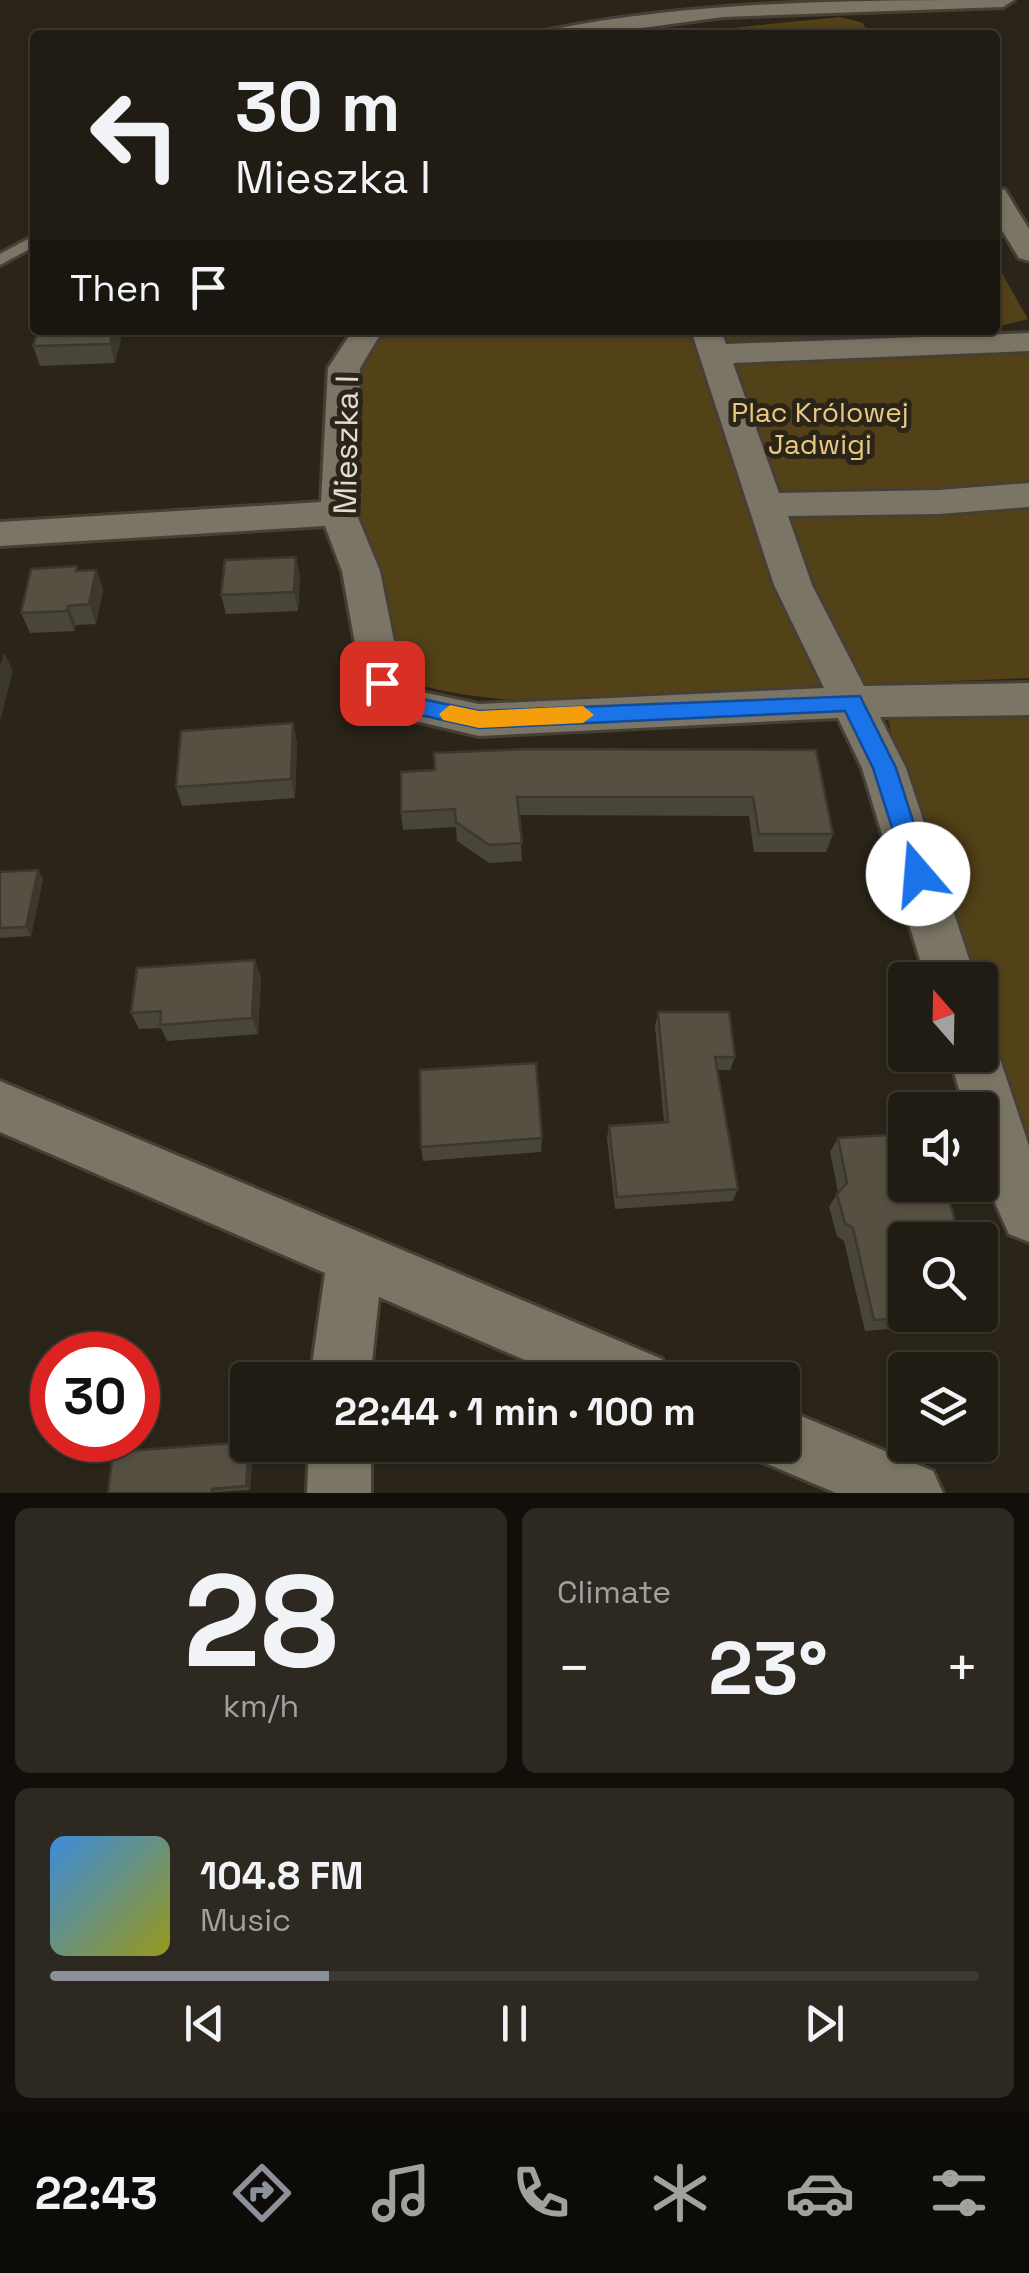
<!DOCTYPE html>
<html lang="en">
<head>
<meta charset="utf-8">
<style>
	body { margin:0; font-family:"Space Grotesk",sans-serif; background:#2d2921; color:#f1f3f6; height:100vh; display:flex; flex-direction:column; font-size:38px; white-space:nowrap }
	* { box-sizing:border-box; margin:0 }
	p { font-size:32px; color:#a2a1a0 }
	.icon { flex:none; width:55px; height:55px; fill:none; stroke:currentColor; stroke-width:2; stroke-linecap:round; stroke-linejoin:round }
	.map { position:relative; height:1493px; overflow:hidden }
	.side { display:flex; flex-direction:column; gap:15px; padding:15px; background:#120f0a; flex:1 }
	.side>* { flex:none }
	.guide { position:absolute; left:30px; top:30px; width:970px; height:305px; border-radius:10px; box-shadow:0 2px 8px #0004,0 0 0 2px #3d3a33; background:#201c13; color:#f1f3f6; overflow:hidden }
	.needle { width:65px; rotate:340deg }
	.controls { position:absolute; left:888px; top:962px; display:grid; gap:20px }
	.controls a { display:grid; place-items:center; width:110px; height:110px; border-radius:10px; background:#201c13; box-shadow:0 2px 8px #0004,0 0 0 2px #3d3a33; font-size:50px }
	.speed { position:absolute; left:30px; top:1332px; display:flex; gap:20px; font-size:50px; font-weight:700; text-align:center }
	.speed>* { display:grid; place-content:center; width:130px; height:130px; border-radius:50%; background:#201c13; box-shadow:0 2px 8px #0004,0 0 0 2px #3d3a33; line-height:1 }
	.speed .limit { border:15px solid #d22; background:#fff; color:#111 }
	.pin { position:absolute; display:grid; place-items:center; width:85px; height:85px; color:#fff; margin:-42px; border-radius:20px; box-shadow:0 5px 15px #0006 }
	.me { position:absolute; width:110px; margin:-55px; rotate:342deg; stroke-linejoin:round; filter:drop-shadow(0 0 8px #0008) }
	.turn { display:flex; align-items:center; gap:35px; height:210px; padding:0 40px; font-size:45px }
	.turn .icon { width:130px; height:130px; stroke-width:2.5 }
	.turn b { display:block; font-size:70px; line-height:85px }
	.then { display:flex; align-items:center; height:95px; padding:0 40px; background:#0003; gap:20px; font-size:38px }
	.big { font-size:75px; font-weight:800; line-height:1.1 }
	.side .widget { flex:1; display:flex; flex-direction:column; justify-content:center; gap:15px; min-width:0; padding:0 35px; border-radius:15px; background:#2d2921 }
	.side .dial { align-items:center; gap:0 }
	.dial b { font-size:130px; line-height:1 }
	.song { display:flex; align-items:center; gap:30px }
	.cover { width:120px; height:120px; border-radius:15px; background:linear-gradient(135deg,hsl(210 70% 55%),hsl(60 70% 35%)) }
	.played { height:10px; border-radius:5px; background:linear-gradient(90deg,#8c9099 30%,#3d3a33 30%) }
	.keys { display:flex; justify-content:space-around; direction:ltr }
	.heat { display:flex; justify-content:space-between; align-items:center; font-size:55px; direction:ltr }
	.side .tiles { flex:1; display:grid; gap:15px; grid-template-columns:1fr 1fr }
	.widget:last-child { grid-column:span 2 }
	.trip { position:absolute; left:230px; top:1362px; width:570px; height:100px; border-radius:10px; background:#201c13; box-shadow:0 2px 8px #0004,0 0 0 2px #3d3a33; font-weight:800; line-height:100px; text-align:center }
	.tabs { display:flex; height:160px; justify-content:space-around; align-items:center; background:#0d0b08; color:#a2a1a0 }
	.tabs .icon { width:70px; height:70px }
	.tabs .selected { color:#8c9099 }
	.tabs b { font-size:45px; color:#f1f3f6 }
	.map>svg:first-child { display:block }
</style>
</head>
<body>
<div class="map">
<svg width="1029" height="1493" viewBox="0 0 1029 1493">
	<rect width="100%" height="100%" fill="#2b2519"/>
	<path fill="#534117" d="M 840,17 L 863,23 L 869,35 L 661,35 Z
		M 995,261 L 1028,319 L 1000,326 L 1010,348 L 1029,348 L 1029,678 L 859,685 L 835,649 L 717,330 L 995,330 Z
		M 378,330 L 693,330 L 833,686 C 705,694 520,721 400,679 L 354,499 L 353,367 Z
		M 886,711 L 1029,714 L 1029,1151 L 980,1012 L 980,980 L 969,980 L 899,764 Z"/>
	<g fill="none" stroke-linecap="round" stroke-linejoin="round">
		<defs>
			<path id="lane" d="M 35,235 L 35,246 L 0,265 L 0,254 Z"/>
			<path id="street" d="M 1014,0 L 1003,7 L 723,17 L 590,35 L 546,35 L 549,30 C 701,0 859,0 1014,0 Z
				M 995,188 L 1005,190 L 1029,229 L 1029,261 L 1019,258 L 995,219 Z
				M 353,330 L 383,330 L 360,368 L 356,513 L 380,571 L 401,676 L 417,691 L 479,704 L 824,688 L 774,585 L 691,330 L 721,330 L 726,344 L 1029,333 L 1029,351 L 733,363 L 779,493 L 939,490 L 1029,483 L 1029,507 L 939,514 L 788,516 L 812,585 L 864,686 L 1029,683 L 1029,715 L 880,717 L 906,768 L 976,980 L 926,980 L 862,768 L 838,718 L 479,736 L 390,715 L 362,683 L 342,571 L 325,526 L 0,546 L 0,522 L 321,502 L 328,368 Z
				M 980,1033 L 993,1038 L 1029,1146 L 1029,1242 L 1009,1234 C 986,1184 980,1166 980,1110 L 965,1110 L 949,1055 L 980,1055 Z
				M 0,1081 L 662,1359 L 671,1380 L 571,1380 L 379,1297 L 370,1380 L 310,1380 L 325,1273 L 0,1132 Z
				M 782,1408 L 933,1471 L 943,1493 L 836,1493 L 760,1461 L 754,1445 L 782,1445 Z
				M 309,1445 L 371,1445 L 371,1493 L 307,1493 Z"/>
		</defs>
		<use href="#lane" stroke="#453f36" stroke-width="6"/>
		<use href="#street" stroke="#453f36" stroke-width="6"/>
		<use href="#lane" fill="#7b7566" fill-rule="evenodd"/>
		<use href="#street" fill="#7b7566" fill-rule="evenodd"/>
	</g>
	<path fill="#4a4539" d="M 123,330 L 115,363 L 40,366 L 33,346 Z
		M 96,570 L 103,589 L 96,624 L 76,625 L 74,631 L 30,633 L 21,613 L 78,571 Z
		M 300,576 L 298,611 L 226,614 L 221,595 Z
		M 297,742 L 295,798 L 182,806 L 176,787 Z
		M 816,750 L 833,834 L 826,852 L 754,852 L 749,816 L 519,815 L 522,861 L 489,863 L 457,841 L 456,827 L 403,830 L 401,812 Z
		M 38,870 L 43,879 L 31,936 L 0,938 L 0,872 Z
		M 261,977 L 258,1034 L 167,1041 L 161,1028 L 139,1029 L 131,1013 Z
		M 658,1012 L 735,1057 L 730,1070 L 717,1070 L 738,1189 L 733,1201 L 615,1209 L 607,1138 L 609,1126 L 664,1122 L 655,1026 Z
		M 542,1138 L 541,1152 L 423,1161 L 421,1147 Z
		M 838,1138 L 933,1199 L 959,1237 L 957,1240 L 905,1240 L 905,1315 L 960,1315 L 951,1324 L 865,1331 L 844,1241 L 837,1236 L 829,1207 L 838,1192 L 830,1152 Z
		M 248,1445 L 253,1446 L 250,1490 L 217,1492 L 108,1493 Z"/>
	<path fill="#3c382e" d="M 113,330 L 123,330 L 115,363 L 110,344 Z
		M 296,557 L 300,576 L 298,611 L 294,592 Z
		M 96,570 L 103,589 L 96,624 L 89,604 Z
		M 68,606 L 76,625 L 74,631 L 67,611 Z
		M 4,652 L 13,671 L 0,721 L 0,667 Z
		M 293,723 L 297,742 L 295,798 L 291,779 Z
		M 38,870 L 43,879 L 31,936 L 26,927 Z
		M 255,960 L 261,977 L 258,1034 L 252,1018 Z
		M 249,1445 L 253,1446 L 250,1490 L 246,1486 Z"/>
	<path fill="#565042" stroke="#3c382e" stroke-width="2.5" d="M 38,330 L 113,330 L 110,344 L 33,346 Z
		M 296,557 L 294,592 L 221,595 L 225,560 Z
		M 77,566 L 76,571 L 96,570 L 89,604 L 68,606 L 67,611 L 21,613 L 31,569 Z
		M 293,723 L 291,779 L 176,787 L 181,731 Z
		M 525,749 L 816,750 L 833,834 L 759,834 L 753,797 L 517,797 L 522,843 L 489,845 L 456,822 L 455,809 L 401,812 L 401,772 L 435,770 L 434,753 Z
		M 38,870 L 26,927 L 0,928 L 0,872 Z
		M 255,960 L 252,1018 L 160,1025 L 161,1011 L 131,1013 L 137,968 Z
		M 658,1012 L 729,1012 L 735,1057 L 715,1057 L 738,1189 L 617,1197 L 609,1126 L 668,1122 Z
		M 536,1063 L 542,1138 L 421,1147 L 420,1070 Z
		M 905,1134 L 905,1185 L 928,1185 L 933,1199 L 949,1198 L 959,1237 L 943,1239 L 943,1240 L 905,1240 L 905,1315 L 940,1315 L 874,1320 L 853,1228 L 845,1223 L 837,1194 L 847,1183 L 838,1138 Z
		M 248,1442 L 248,1445 L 249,1445 L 246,1486 L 212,1489 L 212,1493 L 108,1493 L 113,1452 Z"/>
	<path fill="#1a73e8" stroke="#114b97" stroke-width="2.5" d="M 382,675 L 412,697 L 479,711 L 860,696 L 896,768 L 930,874 L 926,881 L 918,884 L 909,881 L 873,768 L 845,711 L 479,728 L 398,710 L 371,683 Z"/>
	<path fill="#f59e0b" d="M 450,705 L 479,711 L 583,706 L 594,715 L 583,723 L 479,728 L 443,720 L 439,714 Z"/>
	<g text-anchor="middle" stroke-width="10" stroke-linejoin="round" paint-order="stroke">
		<g font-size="28" fill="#e9c981" stroke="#2b2519">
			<text x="820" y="422">Plac Królowej<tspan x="820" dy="32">Jadwigi</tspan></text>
		</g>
		<g font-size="32" fill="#e0dcd4" stroke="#2b2519">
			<text transform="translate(346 445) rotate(-89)" y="11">Mieszka I</text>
		</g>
	</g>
</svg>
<div class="controls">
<a><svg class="needle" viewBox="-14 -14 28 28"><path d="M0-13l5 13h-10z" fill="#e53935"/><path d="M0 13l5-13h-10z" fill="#a2a1a0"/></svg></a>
<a><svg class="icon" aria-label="sound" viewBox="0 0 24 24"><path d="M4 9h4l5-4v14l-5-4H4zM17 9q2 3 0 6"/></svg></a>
<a><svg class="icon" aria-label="search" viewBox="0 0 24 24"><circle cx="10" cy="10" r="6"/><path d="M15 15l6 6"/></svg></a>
<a><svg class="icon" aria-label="layers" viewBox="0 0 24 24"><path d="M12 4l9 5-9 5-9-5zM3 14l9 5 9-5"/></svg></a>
</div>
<div class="speed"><div class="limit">30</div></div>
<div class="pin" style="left:382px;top:683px;background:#d93025"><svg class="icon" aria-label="arrive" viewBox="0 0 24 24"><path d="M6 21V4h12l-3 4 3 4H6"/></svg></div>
<svg class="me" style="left:918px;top:874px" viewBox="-20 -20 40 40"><circle r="19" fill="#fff"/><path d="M0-13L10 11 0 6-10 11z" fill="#1a73e8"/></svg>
<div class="trip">22:44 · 1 min · 100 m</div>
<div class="guide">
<div class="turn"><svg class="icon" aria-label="left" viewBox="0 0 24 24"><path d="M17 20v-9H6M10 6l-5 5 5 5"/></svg><div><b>30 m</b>Mieszka I</div></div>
<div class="then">Then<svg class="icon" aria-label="arrive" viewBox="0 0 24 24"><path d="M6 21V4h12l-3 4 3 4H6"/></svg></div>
</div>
</div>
<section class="side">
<div class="tiles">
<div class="widget dial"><b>28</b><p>km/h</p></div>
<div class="widget"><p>Climate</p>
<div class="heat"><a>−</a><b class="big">23°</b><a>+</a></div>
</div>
<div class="widget">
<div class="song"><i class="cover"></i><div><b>104.8 FM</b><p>Music</p></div></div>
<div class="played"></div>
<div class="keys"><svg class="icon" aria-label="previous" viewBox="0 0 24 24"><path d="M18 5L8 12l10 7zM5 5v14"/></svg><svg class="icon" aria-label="pause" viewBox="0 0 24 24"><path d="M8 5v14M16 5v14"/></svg><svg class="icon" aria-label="next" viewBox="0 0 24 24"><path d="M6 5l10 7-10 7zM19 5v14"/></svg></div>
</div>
</div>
</section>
<nav class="tabs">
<b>22:43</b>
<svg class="icon selected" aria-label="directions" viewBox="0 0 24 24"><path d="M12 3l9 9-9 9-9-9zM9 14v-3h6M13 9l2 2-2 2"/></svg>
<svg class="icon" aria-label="music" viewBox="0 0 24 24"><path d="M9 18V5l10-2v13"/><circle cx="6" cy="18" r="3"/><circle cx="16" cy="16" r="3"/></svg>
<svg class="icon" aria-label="phone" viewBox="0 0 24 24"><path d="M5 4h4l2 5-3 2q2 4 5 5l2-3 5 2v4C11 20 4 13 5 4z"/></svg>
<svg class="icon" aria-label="climate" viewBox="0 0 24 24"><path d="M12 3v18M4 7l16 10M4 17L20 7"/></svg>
<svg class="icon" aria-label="car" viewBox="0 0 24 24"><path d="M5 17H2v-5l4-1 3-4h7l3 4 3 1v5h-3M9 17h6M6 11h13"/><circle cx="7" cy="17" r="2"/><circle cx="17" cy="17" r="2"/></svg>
<svg class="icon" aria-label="filters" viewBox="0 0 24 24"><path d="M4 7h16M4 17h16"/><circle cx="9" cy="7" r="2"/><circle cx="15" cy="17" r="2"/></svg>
</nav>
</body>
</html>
